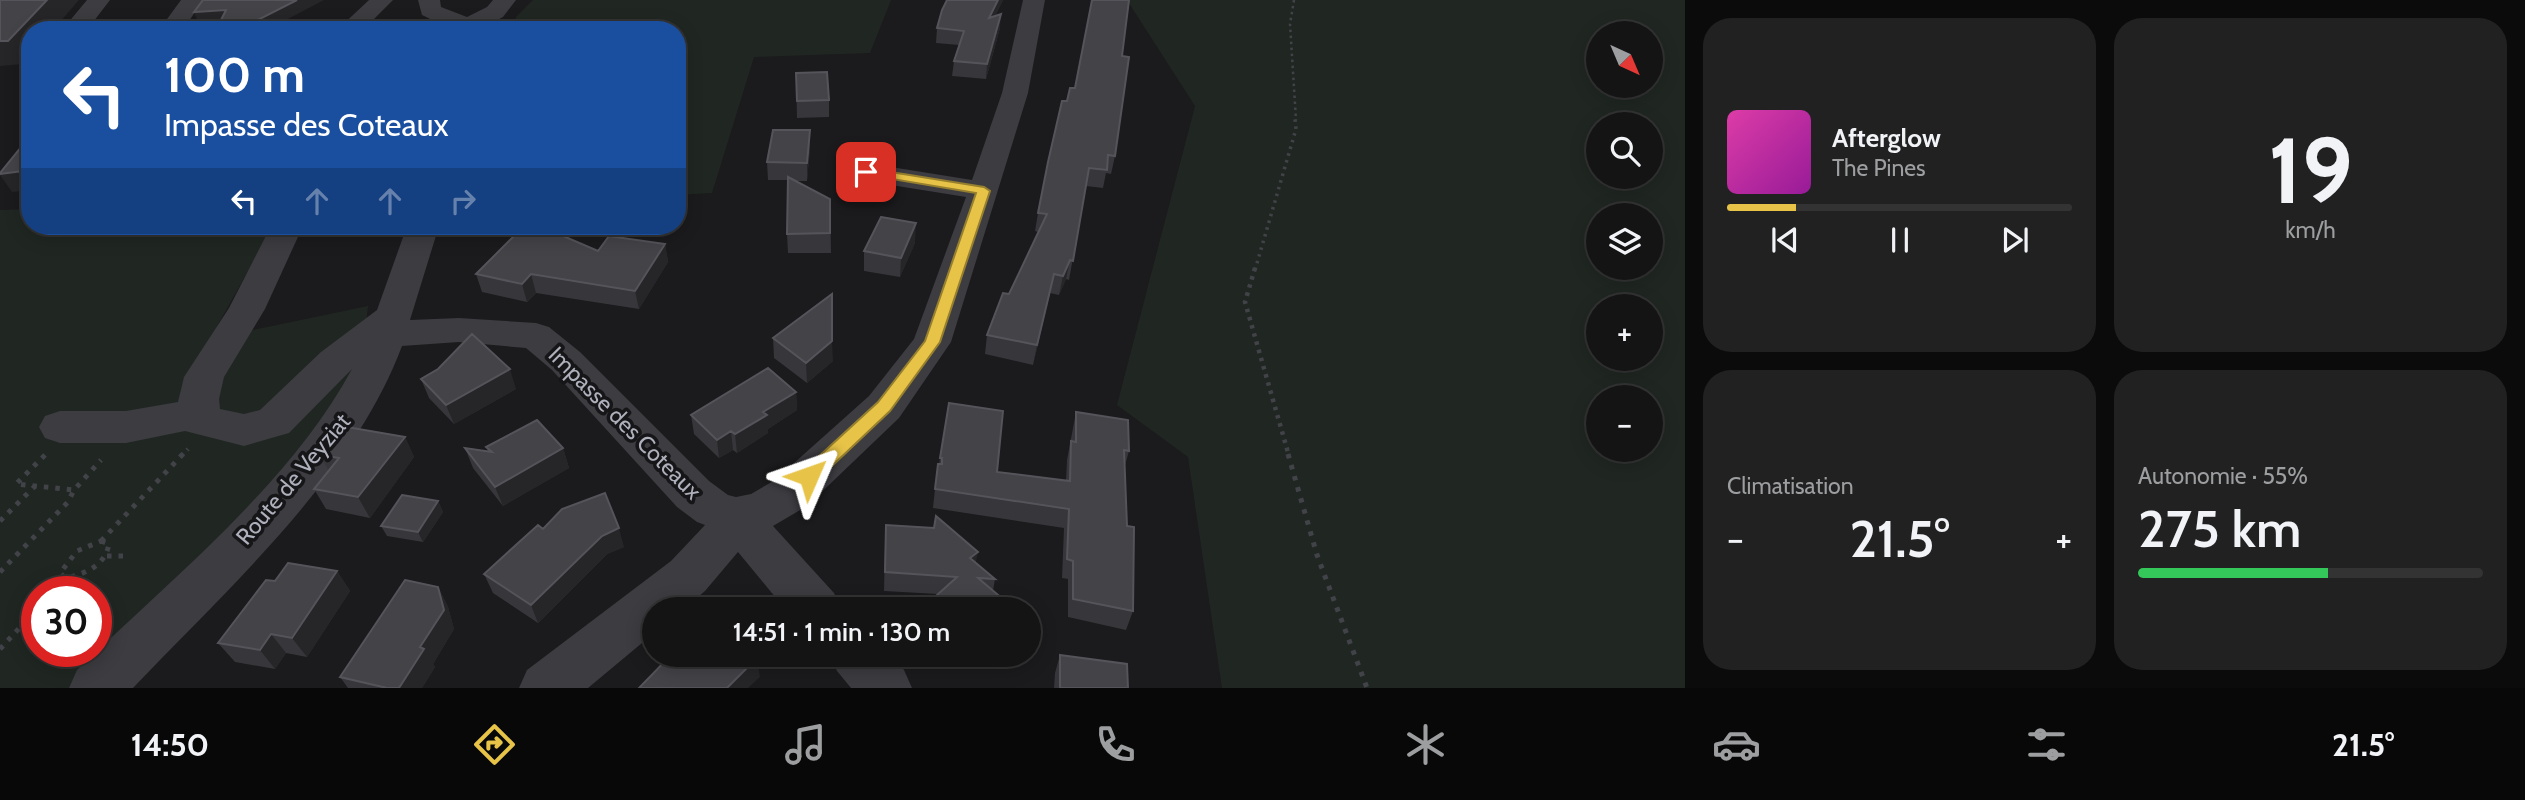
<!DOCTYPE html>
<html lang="fr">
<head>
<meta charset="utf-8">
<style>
	body { margin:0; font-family:Cabin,sans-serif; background:#212122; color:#f1f3f6; height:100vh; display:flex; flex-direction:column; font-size:26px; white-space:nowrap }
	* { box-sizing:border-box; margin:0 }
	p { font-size:23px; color:#9d9ea0 }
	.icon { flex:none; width:38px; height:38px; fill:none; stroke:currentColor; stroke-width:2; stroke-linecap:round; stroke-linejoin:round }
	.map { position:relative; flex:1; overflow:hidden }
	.details { display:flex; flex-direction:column; gap:18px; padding:18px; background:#0b0b0c; width:840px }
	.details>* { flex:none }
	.banner { position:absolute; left:21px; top:21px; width:665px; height:214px; border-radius:28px; box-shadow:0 4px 18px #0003,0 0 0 2px #333334; background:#1a4fa0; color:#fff; overflow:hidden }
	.needle { width:46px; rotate:136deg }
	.buttons { position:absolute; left:1586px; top:21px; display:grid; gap:14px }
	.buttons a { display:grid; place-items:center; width:77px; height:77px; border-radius:50%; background:#141415; box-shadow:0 4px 18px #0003,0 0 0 2px #333334; font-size:35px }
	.speed { position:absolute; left:21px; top:576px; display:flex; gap:14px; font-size:35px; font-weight:700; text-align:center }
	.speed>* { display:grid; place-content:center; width:91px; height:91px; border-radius:50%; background:#141415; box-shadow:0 4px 18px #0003,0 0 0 2px #333334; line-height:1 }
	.speed .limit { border:10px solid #d22; background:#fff; color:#111 }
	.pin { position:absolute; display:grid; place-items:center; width:60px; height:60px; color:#fff; margin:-30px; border-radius:14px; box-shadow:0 4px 10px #0006 }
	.me { position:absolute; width:77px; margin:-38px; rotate:47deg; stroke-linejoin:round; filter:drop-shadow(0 0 5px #0008) }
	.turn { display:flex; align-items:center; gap:24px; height:147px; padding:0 28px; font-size:32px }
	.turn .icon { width:91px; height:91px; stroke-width:2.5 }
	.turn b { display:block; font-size:49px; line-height:60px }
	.lanes { display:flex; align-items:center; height:66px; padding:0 28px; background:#0003; justify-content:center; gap:35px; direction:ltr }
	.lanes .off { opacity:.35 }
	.big { font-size:52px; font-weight:600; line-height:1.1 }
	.details .tile { flex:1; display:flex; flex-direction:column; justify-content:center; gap:10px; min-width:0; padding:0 24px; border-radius:28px; background:#212122 }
	.details .dial { align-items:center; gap:0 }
	.dial b { font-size:91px; line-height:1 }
	.song { display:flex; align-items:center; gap:21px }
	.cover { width:84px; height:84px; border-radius:10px; background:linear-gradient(135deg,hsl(320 70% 55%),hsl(300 70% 35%)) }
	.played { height:7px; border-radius:4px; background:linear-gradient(90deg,#e7c347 20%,#333334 20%) }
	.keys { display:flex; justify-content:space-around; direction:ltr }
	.heat { display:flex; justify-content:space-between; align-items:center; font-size:38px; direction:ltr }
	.charge { height:10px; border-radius:5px; background:linear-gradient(90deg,#34c759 55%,#333334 0) }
	.details .tiles { flex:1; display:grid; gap:18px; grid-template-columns:repeat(2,1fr) }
	.trip { position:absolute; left:642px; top:597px; width:399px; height:70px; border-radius:35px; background:#141415; box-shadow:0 4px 18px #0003,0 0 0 2px #333334; font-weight:600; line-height:70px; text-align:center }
	.dock { display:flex; height:112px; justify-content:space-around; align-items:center; background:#080808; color:#9d9ea0 }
	.dock .icon { width:49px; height:49px }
	.dock .selected { color:#e7c347 }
	.dock b { font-size:32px; color:#f1f3f6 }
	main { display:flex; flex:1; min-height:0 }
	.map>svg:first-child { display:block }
</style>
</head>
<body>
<main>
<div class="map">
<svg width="1685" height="688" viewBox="0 0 1685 688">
	<rect width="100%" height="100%" fill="#1b1a1c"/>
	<path fill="#202722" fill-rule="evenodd" d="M 533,0 L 891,0 L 870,53 L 754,57 L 712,193 L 677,195 L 677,30 L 514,30 L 516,17 Z
		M 1127,0 L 1685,0 L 1685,688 L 1222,688 L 1188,457 L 1117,405 L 1195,106 ZM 1598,33 L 1650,33 L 1650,86 L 1598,86 ZM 1598,124 L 1650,124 L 1650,177 L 1598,177 ZM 1598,215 L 1650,215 L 1650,268 L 1598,268 ZM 1598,306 L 1650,306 L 1650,359 L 1598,359 ZM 1598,397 L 1650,397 L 1650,450 L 1598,450 Z
		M 30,209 L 30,226 L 273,226 L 210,339 L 368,306 L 354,432 L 104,688 L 0,688 L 0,210 ZM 37,592 L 96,592 L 96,651 L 37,651 Z"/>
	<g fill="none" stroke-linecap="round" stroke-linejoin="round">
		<path stroke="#424348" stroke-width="2.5" stroke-dasharray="2.5 3.5" stroke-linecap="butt" d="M 1294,0 L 1290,24 L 1296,120"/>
		<path stroke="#424348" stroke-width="3.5" stroke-dasharray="2.5 4.5" stroke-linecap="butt" d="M 1255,270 L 1296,129 L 1295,119"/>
		<path stroke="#424348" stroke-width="4.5" stroke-dasharray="3.5 5" stroke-linecap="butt" d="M 1255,268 L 1245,302 L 1289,456
			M 181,456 L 188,449"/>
		<path stroke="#424348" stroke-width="5" stroke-dasharray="4.5 7" stroke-linecap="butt" d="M 1288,454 L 1317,555 L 1367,688
			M 45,455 L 16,484 L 74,490 L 101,460
			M 0,521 L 34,487
			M 101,541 L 109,544 C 105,566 85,574 65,578 L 60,573 L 77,551 Z
			M 101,541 L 183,454
			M 107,556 L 125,556
			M 0,572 L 68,502 L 74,490
			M 53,592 L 65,578
			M 0,649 L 37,609"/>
		<path fill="#3c3c41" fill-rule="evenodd" d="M 87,0 L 110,0 L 87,30 L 62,30 Z
			M 181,0 L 203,0 L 183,30 L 159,30 Z
			M 369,0 L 393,0 L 363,30 L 337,30 Z
			M 418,0 L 440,0 L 441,7 L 467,17 L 487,7 L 493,0 L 516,0 L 503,17 L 486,26 L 489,30 C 464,30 444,27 422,15 Z
			M 1023,0 L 1045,0 L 1028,93 L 951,342 L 899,418 L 807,506 L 773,526 L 834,593 L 841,609 L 785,609 L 738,552 L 705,591 L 684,609 L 654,609 L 654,633 L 588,688 L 519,688 L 527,670 L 671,561 L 705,525 L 697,522 L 677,507 L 552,370 L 526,348 L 459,342 L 402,346 C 354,476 227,589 133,688 L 69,688 L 77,670 C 170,580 290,484 352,369 L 289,433 L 244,446 L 185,431 L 126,443 L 60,443 L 45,438 L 39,427 L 45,416 L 60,411 L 126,411 L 178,402 L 184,377 L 229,308 L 271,226 L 303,226 L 265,309 L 224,377 L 219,399 L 220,409 L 244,414 L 260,410 L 321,352 L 377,310 L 407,226 L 439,226 L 410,320 L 459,318 L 536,323 L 549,327 L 580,352 L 709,481 L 728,495 L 736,497 L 751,494 L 775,480 L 869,396 L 914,339 L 966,197 L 866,181 L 855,178 L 851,172 L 855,166 L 866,163 L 972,180 L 1002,93 Z
			M 830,654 L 891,654 L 904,670 L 912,688 L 851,688 L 837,671 Z"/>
	</g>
	<path fill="#37363a" d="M 947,0 L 1003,0 L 995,16 L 1000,28 L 986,79 L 952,76 L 954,61 L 959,45 L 936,43 L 937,28 Z
		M 1122,56 L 1115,156 L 1111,174 L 1106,173 L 1103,188 L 1086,186 L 1069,280 L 1066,279 L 1059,295 L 1050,293 L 1033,365 L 985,354 L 987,335 L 1009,294 L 1038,232 L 1035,231 L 1038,213 L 1067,101 L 1075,88 Z
		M 796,73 L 829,100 L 829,117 L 797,118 Z
		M 810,130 L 810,148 L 807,181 L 794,181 L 830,199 L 831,253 L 788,253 L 787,234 L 788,180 L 768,180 L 767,162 Z
		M 915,243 L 900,277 L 864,271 L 864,251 Z
		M 665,244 L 668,262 L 639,309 L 536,293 L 527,302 L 482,292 L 476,274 L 598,251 Z
		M 773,338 L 833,361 L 807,383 L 774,358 Z
		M 421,379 L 516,389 L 454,424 L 429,398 Z
		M 796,392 L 797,410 L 768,429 L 768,433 L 737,453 L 733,450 L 719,458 L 694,434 L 691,415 Z
		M 949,403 L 997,472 L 1066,481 L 1067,460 L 1076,412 L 1129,451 L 1125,465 L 1127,526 L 1133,611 L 1126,630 L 1068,617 L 1068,579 L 1062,578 L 1064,528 L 933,508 L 935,489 Z
		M 405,437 L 414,457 L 370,518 L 326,509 L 314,489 L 329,471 L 320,455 Z
		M 486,447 L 563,448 L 569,468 L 503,506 L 473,468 L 465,448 L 488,452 Z
		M 438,501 L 443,512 L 423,542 L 387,536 L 381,526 Z
		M 543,529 L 624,547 L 607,554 L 538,623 L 493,593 L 484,574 Z
		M 885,545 L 976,563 L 995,579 L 993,591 L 1002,609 L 927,609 L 927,604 L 938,594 L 884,591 Z
		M 337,571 L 350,591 L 307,657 L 286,653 L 275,669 L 235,662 L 218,643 L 275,581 Z
		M 438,587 L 448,607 L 454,629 L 433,664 L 435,667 L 422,688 L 348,688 L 340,677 Z
		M 1060,655 L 1128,688 L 1054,688 L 1055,673 Z"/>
	<path fill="#262528" d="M 47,0 L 79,0 L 53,30 L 30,30 L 30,56 L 23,64 L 0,66 L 0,41 Z
		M 297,0 L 324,0 L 267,30 L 238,30 Z
		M 998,0 L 1003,0 L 987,32 L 989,18 Z
		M 226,10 L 232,22 L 199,24 L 194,12 Z
		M 1001,14 L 1000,28 L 986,79 L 987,64 Z
		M 810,130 L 810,148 L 807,181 L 807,163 Z
		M 30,170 L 30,190 L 12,192 L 0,175 L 0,174 Z
		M 916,223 L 915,243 L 900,277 L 901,258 Z
		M 665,244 L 668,262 L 639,309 L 635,291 Z
		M 1070,260 L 1066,279 L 1059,295 L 1063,276 Z
		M 531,274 L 536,293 L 527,302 L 522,284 Z
		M 1054,274 L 1050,293 L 1033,365 L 1037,345 Z
		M 832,341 L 833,361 L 807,383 L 806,363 Z
		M 510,369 L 516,389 L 454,424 L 446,405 Z
		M 796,392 L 797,410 L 768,429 L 768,433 L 737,453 L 735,434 L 763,412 Z
		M 731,431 L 733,450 L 719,458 L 717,440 Z
		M 405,437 L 414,457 L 370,518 L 358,497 Z
		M 563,448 L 569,468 L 503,506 L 495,487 Z
		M 438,501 L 443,512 L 423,542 L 418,532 Z
		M 619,528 L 624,547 L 607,554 L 538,623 L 531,605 L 602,536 Z
		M 978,552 L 974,571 L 970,558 Z
		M 337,571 L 350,591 L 307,657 L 292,638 Z
		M 438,587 L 448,607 L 454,629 L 433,664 L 435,667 L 422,688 L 399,688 Z
		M 1004,600 L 1002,609 L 993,609 Z
		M 271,634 L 286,653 L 275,669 L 260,650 Z
		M 757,658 L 760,677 L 748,688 L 727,688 Z"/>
	<path fill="#444348" stroke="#54545a" stroke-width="2" d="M 0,0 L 47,0 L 8,41 L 0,41 Z
		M 203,0 L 297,0 L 238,30 L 216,30 L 226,10 L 194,12 Z
		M 947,0 L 998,0 L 989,18 L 1001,14 L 987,64 L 954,61 L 964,31 L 937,28 L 942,10 Z
		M 1092,0 L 1129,0 L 1122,56 L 1129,57 L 1115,156 L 1108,155 L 1107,170 L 1089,168 L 1073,261 L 1070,260 L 1063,276 L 1054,274 L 1037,345 L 987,335 L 1003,293 L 1009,294 L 1047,214 L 1038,213 L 1048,162 L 1062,101 L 1067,101 L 1070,88 L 1075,88 Z
		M 827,72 L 829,100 L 797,101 L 796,73 Z
		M 773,130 L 810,130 L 807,163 L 767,162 Z
		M 30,136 L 30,170 L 0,174 L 0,173 Z
		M 788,177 L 830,199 L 830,233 L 787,234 Z
		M 881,217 L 916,223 L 901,258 L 864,251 Z
		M 529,226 L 540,226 L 598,251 L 609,236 L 665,244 L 635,291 L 531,274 L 522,284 L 476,274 L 518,232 Z
		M 832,294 L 832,341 L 806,363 L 773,338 Z
		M 472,334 L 510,369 L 446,405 L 421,379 L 438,369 Z
		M 768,368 L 796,392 L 763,412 L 767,415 L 735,434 L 731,431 L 717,440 L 691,415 Z
		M 949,403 L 1003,411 L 997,472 L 1070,481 L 1071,441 L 1076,442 L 1076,412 L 1128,420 L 1129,451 L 1124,450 L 1127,526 L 1134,527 L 1133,611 L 1073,599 L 1073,561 L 1067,559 L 1069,509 L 935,489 L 938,464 L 942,464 L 942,458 L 940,458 Z
		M 537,420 L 563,448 L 495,487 L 465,448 L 492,452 L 486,447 Z
		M 341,426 L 405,437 L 358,497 L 314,489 L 339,458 L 320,455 Z
		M 605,493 L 619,528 L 602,536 L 531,605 L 484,574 L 538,525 L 543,529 L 562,509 Z
		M 402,495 L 438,501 L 418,532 L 381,526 Z
		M 936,516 L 978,552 L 970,558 L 995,579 L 978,578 L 1004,600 L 993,609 L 932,609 L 927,604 L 957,577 L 885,572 L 886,525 L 934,528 Z
		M 288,563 L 337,571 L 292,638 L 271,634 L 260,650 L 218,643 L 266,580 L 275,581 Z
		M 405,580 L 438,587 L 444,610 L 420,647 L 424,649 L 399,688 L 387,688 L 340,677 Z
		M 672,654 L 753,654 L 757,658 L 727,688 L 639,688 Z
		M 1060,655 L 1127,664 L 1128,688 L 1060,688 Z"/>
	<path fill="#e7c347" stroke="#967f2e" stroke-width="2" d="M 866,168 L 984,187 L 990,191 L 940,342 L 890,411 L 816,481 L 809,483 L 803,481 L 800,476 L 803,471 L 878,402 L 925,341 L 976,193 L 862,174 L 862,169 Z"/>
	<g text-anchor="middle" stroke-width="7" stroke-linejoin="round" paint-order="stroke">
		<g font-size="23" fill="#aeb0bb" stroke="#161517">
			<text transform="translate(625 423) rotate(45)" y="8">Impasse des Coteaux</text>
			<text transform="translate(293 479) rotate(-50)" y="8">Route de Veyziat</text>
		</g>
	</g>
</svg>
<div class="buttons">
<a><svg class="needle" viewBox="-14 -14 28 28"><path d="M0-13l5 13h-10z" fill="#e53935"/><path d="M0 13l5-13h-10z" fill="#9d9ea0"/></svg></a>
<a><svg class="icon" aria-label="search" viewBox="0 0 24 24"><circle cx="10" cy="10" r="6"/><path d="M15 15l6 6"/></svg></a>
<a><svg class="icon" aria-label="layers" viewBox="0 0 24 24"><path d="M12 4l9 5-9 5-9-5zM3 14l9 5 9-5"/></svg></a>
<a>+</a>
<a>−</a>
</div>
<div class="speed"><div class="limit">30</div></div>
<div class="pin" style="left:866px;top:172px;background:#d93025"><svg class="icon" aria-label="arrive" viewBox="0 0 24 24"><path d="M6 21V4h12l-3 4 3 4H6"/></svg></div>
<svg class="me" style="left:809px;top:476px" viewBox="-20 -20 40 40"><path d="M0-17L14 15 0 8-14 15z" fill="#e7c347" stroke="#fff" stroke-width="4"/></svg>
<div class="trip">14:51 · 1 min · 130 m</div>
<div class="banner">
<div class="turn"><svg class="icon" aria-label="left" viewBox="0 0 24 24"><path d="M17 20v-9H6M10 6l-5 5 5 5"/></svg><div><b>100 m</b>Impasse des Coteaux</div></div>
<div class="lanes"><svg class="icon" aria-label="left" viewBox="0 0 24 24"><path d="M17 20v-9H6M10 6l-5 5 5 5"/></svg><svg class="icon off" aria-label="ahead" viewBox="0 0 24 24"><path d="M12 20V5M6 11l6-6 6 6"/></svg><svg class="icon off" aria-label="ahead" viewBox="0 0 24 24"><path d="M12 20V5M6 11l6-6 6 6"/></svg><svg class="icon off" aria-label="right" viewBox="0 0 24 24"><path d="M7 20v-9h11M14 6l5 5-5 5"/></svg></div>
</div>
</div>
<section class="details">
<div class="tiles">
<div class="tile">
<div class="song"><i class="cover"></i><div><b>Afterglow</b><p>The Pines</p></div></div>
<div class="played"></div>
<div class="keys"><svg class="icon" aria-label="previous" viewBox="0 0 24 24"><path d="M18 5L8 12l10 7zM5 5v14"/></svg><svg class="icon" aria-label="pause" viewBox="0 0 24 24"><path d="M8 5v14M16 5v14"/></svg><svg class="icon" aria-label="next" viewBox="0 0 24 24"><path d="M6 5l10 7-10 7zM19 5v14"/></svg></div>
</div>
<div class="tile dial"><b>19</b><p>km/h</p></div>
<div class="tile"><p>Climatisation</p>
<div class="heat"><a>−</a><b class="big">21.5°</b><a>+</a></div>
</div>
<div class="tile"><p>Autonomie · 55%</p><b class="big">275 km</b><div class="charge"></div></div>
</div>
</section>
</main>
<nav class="dock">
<b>14:50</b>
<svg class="icon selected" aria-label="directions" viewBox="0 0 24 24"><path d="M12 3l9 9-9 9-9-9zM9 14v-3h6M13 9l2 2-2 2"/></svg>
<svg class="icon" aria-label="music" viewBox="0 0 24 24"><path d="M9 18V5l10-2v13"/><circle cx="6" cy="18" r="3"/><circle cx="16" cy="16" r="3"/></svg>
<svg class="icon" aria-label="phone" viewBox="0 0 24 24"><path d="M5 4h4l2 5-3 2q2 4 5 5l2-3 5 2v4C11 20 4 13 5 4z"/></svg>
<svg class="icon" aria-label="climate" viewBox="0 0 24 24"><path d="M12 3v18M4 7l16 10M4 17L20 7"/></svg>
<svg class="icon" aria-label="car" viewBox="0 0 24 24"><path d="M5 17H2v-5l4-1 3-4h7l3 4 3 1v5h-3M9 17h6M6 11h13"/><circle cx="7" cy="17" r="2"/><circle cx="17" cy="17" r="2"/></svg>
<svg class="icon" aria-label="filters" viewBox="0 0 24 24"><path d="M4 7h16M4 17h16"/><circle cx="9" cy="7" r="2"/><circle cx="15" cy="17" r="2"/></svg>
<b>21.5°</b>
</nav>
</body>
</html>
